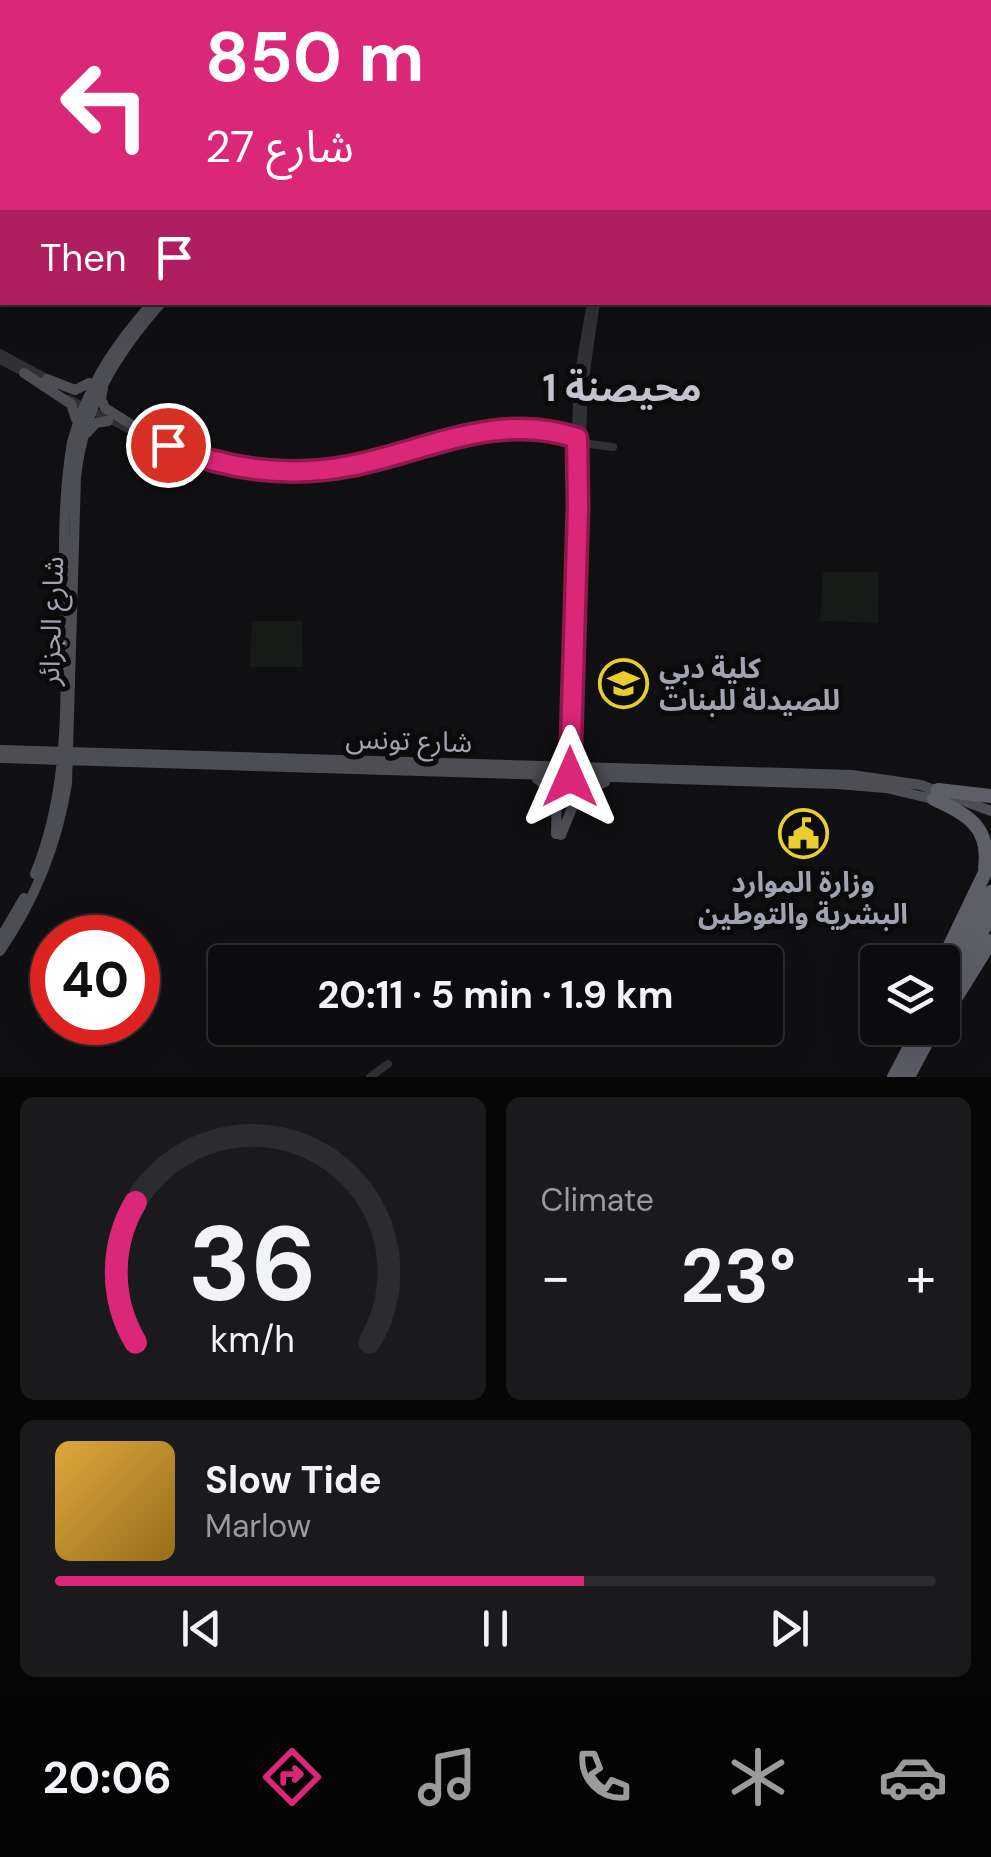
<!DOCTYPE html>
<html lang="en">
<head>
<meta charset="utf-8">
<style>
	body { margin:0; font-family:"DM Sans","Noto Sans Arabic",sans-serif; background:#1a191b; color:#f1f3f6; height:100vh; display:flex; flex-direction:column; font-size:38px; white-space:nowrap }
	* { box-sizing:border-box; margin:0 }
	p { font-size:32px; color:#9a9b9d }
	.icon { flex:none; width:55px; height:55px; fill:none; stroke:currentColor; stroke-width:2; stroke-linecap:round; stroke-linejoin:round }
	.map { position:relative; height:1077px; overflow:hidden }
	.panel { display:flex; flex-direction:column; gap:20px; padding:20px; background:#070607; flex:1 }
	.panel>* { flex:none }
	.guide { position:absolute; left:0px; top:0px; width:992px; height:305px; box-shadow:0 10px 40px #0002,0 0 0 2px #2c2b2e; background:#db2777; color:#fff; overflow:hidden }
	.buttons { position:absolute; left:860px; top:945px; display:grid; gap:20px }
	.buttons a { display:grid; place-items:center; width:100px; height:100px; border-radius:10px; background:#0c0b0d; box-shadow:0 10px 40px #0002,0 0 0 2px #2c2b2e; font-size:50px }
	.speed { position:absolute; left:30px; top:915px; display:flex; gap:20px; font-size:50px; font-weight:700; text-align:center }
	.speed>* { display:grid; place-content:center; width:130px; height:130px; border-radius:50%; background:#0c0b0d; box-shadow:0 10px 40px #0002,0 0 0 2px #2c2b2e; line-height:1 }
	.speed .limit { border:15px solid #d22; background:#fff; color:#111 }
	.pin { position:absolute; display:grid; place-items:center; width:85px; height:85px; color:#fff; margin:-42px; border:5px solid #fff; border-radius:50%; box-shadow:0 2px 10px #0007 }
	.me { position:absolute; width:110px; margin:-55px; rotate:0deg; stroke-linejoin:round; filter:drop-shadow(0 0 8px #0008) }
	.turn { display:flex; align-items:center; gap:35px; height:210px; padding:0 40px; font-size:45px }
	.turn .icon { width:130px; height:130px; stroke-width:2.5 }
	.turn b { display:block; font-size:70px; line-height:85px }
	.then { display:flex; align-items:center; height:95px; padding:0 40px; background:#0003; gap:20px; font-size:38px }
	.big { font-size:75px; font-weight:700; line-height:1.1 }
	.panel .tile { flex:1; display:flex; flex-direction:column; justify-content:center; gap:15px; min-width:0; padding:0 35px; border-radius:15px; background:#1a191b }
	.panel .dial { align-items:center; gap:0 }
	.dial svg { height:260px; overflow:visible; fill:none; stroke:#2c2b2e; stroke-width:7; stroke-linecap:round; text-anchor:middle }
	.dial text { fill:#f1f3f6; stroke:none }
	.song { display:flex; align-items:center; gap:30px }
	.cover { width:120px; height:120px; border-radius:15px; background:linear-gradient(135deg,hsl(40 70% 55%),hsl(40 70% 35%)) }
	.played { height:10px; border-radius:5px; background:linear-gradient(90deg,#db2777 60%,#2c2b2e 60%) }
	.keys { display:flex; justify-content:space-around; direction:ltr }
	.heat { display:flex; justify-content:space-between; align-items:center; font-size:55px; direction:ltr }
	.panel .tiles { flex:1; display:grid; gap:20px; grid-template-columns:1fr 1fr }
	.tile:last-child { grid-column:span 2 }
	.trip { position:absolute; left:208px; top:945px; width:575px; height:100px; border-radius:10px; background:#0c0b0d; box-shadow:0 10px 40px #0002,0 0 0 2px #2c2b2e; font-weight:700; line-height:100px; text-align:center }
	.tabs { display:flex; height:160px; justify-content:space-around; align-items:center; background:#050405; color:#9a9b9d }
	.tabs .icon { width:70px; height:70px }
	.tabs .selected { color:#db2777 }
	.tabs b { font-size:45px; color:#f1f3f6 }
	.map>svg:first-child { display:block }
</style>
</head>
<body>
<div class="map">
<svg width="991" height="1077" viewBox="0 0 991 1077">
	<rect width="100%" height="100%" fill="#100f11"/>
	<path fill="#161b18" d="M 823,572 L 879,572 L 878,623 L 820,621 Z
		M 252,621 L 302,621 L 303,667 L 250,667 Z"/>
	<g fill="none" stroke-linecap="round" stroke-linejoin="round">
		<path stroke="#313135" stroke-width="8" d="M 135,0 L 140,2
			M 148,0 L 153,2
			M 640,0 L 641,2
			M 664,2 L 697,2
			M 0,353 L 50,380
			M 0,360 L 27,374
			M 69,399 L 191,461 L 248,475
			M 149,436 C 213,469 280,480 350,466 C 430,450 500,412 582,440
			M 581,443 L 613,447
			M 272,477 C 301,478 329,477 357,470 C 433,454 503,417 582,446
			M 568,652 L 578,378 L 591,302
			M 570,772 L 584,385 L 596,302
			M 370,1077 L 388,1064"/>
		<path stroke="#4d4d54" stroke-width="10" d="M 381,2 L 382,0
			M 990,20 L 991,20
			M 24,373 L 71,404 L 76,419
			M 47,379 L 75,390 L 89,383
			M 103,388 L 101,399 L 105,408 L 153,438
			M 87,433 L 96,423 L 108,421
			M 571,747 L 575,759 L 587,766
			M 0,750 L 852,775 L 921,785 L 991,811
			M 0,758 L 837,784 L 886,788 L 937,800
			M 537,779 L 557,796 L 556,834
			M 561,835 L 577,796 L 605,782
			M 35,874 C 91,737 48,584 72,442 C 88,385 114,346 153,302
			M 0,939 L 24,898
			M 0,951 C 35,900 57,846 67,784 L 76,477 C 84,406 115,355 162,302"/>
		<path stroke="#5d5e66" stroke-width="14" d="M 696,0 L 711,2
			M 736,0 L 749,2
			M 797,0 L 810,2
			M 880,0 L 894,2
			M 392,2 L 394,0
			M 649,2 L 650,0
			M 990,28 L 991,28
			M 990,46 L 991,46
			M 938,790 L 991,796
			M 934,799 C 966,814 991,826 985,868
			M 942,962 L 991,860
			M 942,984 L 991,892
			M 942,1009 L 991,914
			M 942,1020 L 991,941
			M 894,1077 L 920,1028
			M 908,1077 L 934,1028"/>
	</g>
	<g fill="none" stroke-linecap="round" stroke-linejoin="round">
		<defs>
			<path id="route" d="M 168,445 C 227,470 287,478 350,466 C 426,451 498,411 577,438 L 578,507 L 570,777"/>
		</defs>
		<use href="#route" stroke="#8e194d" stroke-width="25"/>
		<use href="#route" stroke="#db2777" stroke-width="18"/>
	</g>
	<defs>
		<symbol id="university-ring" viewBox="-11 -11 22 22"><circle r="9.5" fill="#0b0b0c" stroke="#e8cc30" stroke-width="1.5"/><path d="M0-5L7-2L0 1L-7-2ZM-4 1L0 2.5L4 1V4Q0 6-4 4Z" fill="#e8cc30"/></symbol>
		<symbol id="civic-ring" viewBox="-11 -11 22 22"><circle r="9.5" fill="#0b0b0c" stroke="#e8cc30" stroke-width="1.5"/><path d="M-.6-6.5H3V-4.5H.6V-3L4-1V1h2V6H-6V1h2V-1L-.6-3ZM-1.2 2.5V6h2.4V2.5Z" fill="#e8cc30"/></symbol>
	</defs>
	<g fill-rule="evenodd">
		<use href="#university-ring" x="596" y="656" width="55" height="55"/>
		<use href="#civic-ring" x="776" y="806" width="55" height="55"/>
	</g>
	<g text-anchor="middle" stroke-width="10" stroke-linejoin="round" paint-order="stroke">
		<g font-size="28" fill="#a1a3b1" stroke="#0b0b0c">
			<text transform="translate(51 621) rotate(-88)" y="10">شارع الجزائر</text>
			<text transform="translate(409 740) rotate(2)" y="10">شارع تونس</text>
		</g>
		<g font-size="28" font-weight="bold" fill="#a1a3b1" stroke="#0b0b0c" text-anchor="start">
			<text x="659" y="678">كلية دبي<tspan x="659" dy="32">للصيدلة للبنات</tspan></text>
			<text x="803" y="892" text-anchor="middle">وزارة الموارد<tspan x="803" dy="32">البشرية والتوطين</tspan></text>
		</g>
		<g font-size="38" font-weight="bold" fill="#c2c3cd" stroke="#0b0b0c">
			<text x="622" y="401">محيصنة 1</text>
		</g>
	</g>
</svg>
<div class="buttons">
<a><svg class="icon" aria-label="layers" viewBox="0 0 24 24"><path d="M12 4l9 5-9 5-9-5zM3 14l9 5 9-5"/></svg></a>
</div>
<div class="speed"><div class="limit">40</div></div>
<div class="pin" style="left:168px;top:445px;background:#d93025"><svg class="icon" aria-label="arrive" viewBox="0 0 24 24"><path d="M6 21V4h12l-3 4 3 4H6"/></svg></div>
<svg class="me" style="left:570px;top:777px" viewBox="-20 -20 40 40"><path d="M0-17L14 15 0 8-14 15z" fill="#db2777" stroke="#fff" stroke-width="4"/></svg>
<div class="trip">20:11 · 5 min · 1.9 km</div>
<div class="guide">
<div class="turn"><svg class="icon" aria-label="left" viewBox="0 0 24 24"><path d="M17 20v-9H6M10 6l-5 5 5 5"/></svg><div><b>850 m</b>شارع 27</div></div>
<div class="then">Then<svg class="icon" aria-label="arrive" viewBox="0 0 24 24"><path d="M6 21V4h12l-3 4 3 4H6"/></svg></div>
</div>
</div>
<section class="panel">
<div class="tiles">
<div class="tile dial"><svg viewBox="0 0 100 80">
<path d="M14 69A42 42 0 1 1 86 69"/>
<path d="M14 69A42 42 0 0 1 14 26" stroke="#db2777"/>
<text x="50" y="56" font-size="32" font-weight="700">36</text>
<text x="50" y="72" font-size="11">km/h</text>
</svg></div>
<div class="tile"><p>Climate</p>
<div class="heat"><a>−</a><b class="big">23°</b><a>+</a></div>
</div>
<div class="tile">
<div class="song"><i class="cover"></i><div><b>Slow Tide</b><p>Marlow</p></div></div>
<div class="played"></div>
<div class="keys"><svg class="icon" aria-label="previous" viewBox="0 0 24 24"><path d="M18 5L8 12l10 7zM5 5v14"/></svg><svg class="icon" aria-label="pause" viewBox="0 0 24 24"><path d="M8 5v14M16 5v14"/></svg><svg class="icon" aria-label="next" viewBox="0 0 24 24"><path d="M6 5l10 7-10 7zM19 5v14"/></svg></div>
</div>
</div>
</section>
<nav class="tabs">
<b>20:06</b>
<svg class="icon selected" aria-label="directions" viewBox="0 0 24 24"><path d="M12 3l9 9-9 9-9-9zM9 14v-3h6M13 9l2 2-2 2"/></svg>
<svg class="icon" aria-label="music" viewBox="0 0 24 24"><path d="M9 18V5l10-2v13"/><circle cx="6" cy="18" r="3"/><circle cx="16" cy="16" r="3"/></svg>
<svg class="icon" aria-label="phone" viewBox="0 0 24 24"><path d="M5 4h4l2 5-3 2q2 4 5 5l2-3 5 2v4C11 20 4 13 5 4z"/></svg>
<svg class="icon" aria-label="climate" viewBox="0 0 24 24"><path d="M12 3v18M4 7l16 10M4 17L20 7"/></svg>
<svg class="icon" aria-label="car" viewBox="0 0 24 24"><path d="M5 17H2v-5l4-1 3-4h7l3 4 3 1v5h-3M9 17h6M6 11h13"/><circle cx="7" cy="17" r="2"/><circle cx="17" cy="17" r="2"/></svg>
</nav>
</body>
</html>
